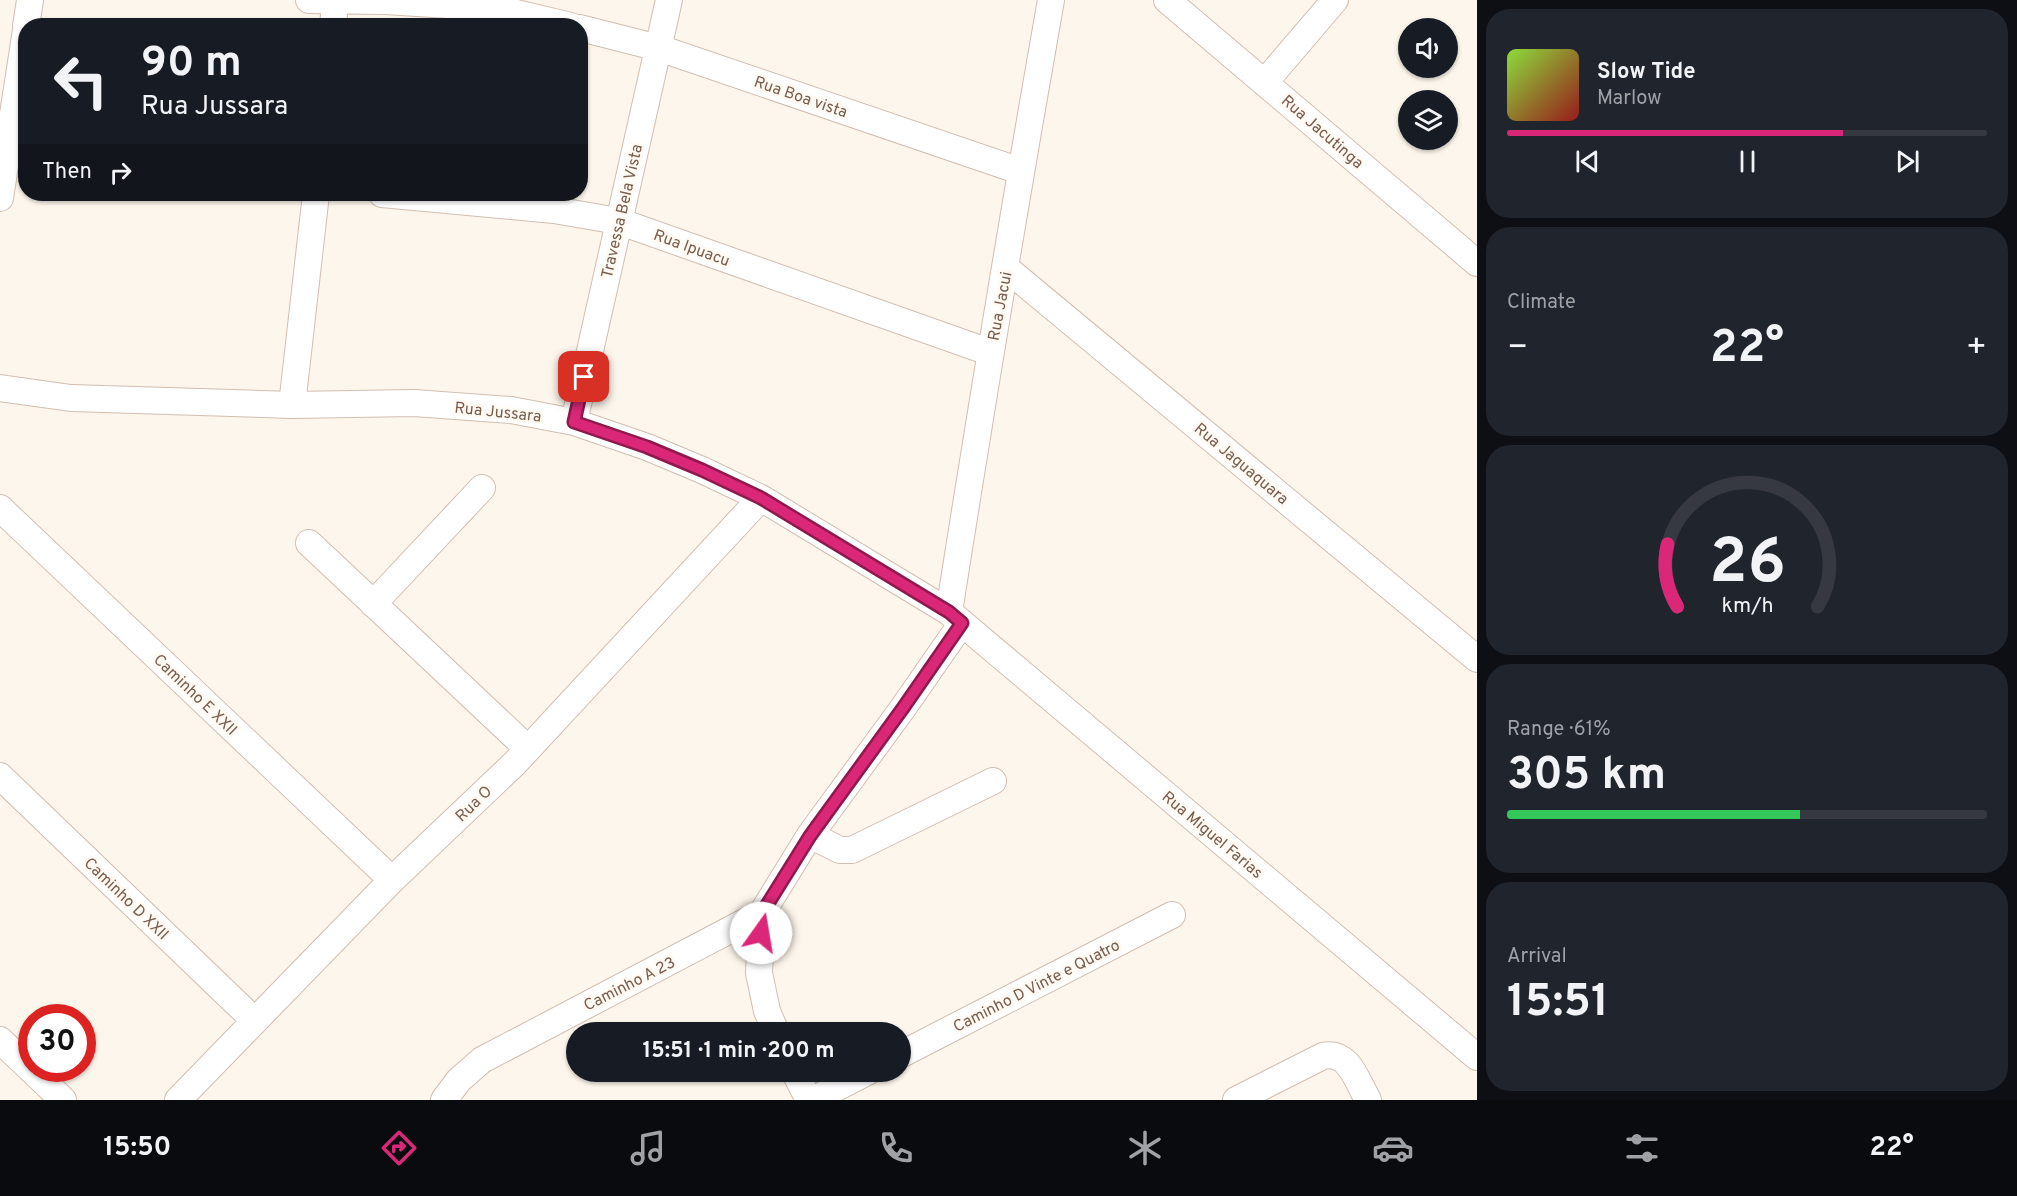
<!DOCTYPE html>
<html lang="en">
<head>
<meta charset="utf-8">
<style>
	body { margin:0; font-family:Overpass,sans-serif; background:#20242c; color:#f1f3f6; height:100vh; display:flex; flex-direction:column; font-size:22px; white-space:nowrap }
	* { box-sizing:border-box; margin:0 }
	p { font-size:20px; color:#9ea1a6 }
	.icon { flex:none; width:33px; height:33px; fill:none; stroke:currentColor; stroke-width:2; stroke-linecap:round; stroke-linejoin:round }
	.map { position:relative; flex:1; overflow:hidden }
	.drawer { display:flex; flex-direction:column; gap:9px; padding:9px; background:#0d0f14; width:540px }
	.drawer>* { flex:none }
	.banner { position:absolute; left:18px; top:18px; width:570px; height:183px; border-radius:24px; box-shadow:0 2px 4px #0004; background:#171b24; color:#f1f3f6; overflow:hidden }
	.fabs { position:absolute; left:1398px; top:18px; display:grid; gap:12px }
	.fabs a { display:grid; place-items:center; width:60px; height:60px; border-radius:50%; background:#171b24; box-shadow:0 2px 4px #0004; font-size:30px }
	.speed { position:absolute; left:18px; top:1004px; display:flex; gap:12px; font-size:30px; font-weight:700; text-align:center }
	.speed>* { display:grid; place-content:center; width:78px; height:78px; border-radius:50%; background:#171b24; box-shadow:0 2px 4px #0004; line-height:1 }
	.speed .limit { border:9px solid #d22; background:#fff; color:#111 }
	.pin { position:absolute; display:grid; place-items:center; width:51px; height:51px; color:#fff; margin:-26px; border-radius:12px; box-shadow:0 3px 9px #0006 }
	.me { position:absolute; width:66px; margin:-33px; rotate:13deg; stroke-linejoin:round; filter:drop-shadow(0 0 4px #0008) }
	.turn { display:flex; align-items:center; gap:21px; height:126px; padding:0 24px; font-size:27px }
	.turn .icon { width:78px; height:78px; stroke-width:2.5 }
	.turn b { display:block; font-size:42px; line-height:51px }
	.then { display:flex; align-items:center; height:57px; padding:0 24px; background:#0003; gap:12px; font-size:22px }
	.big { font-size:45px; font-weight:700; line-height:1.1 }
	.drawer .card { flex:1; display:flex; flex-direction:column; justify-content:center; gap:9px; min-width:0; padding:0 21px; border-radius:24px; background:#20242c }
	.drawer .dial { align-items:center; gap:0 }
	.dial svg { height:156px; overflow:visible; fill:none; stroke:#363941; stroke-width:7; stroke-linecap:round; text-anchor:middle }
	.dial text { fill:#f1f3f6; stroke:none }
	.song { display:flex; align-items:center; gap:18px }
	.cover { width:72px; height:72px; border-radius:9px; background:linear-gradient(135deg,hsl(90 70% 55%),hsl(0 70% 35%)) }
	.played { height:6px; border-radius:3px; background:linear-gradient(90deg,#db2777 70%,#363941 70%) }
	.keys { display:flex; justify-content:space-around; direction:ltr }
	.heat { display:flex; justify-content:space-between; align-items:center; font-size:33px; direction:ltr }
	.charge { height:9px; border-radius:4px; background:linear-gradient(90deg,#34c759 61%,#363941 0) }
	.trip { position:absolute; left:566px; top:1022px; width:345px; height:60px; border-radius:30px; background:#171b24; box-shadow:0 2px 4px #0004; font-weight:700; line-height:60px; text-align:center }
	.dock { display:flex; height:96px; justify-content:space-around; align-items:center; background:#090b0e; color:#9ea1a6 }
	.dock .icon { width:42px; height:42px }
	.dock .selected { color:#db2777 }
	.dock b { font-size:27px; color:#f1f3f6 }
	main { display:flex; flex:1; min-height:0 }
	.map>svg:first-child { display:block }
</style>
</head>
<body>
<main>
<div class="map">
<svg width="1477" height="1100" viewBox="0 0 1477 1100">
	<rect width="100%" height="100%" fill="#fdf6ec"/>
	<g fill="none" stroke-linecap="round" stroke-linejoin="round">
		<defs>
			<path id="street" d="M 309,0 L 386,1 L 495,8 L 571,26
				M 1167,0 L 1477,263
				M 26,26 L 30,0
				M 333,26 L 335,2
				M 580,28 L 659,48 L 1020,171
				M 1265,82 L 1335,0
				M 382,194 L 554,210 L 618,221 L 989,352
				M 0,198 L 26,30
				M 1006,268 L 1477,659
				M 0,388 L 71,398 L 292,405 L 414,403 L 511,410 L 574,422 L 647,447 L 702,470 L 761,498 L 949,612 L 1477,1057
				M 292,405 L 316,194
				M 574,422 L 669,0
				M 0,508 L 392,880
				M 309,543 L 527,748
				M 373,604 L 482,488
				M 949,612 C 981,408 1015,204 1051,0
				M 0,776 L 255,1021
				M 810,835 L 840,850 L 852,850 L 993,781
				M 776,1032 L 767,1011 L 759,973 L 762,913 L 810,835 L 903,708 L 962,623
				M 0,1040 L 63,1100
				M 900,1055 L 1172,915
				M 794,1071 L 809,1100
				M 178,1100 L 392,880 L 515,763 L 761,498
				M 444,1100 L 459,1080 L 482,1060 L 762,913
				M 813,1100 L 869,1071
				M 1236,1100 L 1323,1056 C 1349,1050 1357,1081 1368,1100"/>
		</defs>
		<use href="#street" stroke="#d1beb0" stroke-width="28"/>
		<use href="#street" stroke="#fff" stroke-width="26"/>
	</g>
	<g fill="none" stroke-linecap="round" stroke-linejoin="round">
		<defs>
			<path id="route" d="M 584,377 L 574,422 L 647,447 L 702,470 L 761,498 L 949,612 L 962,623 L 903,708 L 810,836 L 762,913 L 761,933"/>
		</defs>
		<use href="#route" stroke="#8e194d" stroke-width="15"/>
		<use href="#route" stroke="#db2777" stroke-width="10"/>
	</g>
	<g text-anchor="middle" stroke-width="6" stroke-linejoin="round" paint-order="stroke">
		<g font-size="16" fill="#7a5c4d" stroke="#fffaf3">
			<text transform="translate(801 96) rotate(19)" y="6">Rua Boa vista</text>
			<text transform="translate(1323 131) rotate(41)" y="6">Rua Jacutinga</text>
			<text transform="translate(621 211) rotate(-77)" y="6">Travessa Bela Vista</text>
			<text transform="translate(692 247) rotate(20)" y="6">Rua Ipuacu</text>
			<text transform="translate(999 306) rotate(-79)" y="6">Rua Jacui</text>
			<text transform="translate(498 411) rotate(6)" y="6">Rua Jussara</text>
			<text transform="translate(1242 463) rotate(40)" y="6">Rua Jaguaquara</text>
			<text transform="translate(196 694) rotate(44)" y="6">Caminho E XXII</text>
			<text transform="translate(473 803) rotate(-44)" y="6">Rua O</text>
			<text transform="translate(1213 834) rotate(40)" y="6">Rua Miguel Farias</text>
			<text transform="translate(127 898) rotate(44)" y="6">Caminho D XXII</text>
			<text transform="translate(629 983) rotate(-27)" y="6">Caminho A 23</text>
			<text transform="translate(1036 985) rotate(-27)" y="6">Caminho D Vinte e Quatro</text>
		</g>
	</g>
</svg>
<div class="fabs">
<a><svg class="icon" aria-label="sound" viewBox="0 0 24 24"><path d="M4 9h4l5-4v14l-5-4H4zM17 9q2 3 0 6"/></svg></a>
<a><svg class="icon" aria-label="layers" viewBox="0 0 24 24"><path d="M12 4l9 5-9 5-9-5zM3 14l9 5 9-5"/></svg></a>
</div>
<div class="speed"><div class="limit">30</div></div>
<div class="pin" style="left:584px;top:377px;background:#d93025"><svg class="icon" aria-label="arrive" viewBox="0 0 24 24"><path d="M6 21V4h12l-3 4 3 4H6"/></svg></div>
<svg class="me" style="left:761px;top:933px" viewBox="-20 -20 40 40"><circle r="19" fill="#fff"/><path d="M0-13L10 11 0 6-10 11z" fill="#db2777"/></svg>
<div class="trip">15:51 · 1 min · 200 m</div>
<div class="banner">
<div class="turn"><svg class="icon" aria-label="left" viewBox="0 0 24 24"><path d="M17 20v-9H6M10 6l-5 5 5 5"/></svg><div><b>90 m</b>Rua Jussara</div></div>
<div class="then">Then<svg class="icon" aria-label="right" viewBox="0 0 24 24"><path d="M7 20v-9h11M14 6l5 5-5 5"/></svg></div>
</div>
</div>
<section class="drawer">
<div class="card">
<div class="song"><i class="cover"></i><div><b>Slow Tide</b><p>Marlow</p></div></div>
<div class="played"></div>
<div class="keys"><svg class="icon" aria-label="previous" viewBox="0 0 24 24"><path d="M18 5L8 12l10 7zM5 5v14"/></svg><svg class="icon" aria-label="pause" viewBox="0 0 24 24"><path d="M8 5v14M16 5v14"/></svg><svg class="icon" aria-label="next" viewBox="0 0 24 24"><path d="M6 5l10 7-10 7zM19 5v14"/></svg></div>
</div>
<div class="card"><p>Climate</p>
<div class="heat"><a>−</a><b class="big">22°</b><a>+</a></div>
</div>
<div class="card dial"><svg viewBox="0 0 100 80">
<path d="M14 69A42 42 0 1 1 86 69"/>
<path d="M14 69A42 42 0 0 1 9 37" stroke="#db2777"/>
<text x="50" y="56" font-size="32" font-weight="700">26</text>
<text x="50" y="72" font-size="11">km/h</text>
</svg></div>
<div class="card"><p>Range · 61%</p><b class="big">305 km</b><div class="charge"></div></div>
<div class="card"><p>Arrival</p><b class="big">15:51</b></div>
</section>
</main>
<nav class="dock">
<b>15:50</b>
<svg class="icon selected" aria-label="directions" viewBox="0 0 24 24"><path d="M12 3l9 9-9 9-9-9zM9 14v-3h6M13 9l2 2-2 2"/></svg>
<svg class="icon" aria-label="music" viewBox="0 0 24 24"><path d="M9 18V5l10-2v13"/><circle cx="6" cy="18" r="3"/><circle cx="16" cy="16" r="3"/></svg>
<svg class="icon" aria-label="phone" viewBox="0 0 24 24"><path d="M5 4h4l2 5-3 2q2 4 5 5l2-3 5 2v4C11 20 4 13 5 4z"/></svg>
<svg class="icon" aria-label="climate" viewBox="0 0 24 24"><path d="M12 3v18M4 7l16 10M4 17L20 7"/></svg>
<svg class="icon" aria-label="car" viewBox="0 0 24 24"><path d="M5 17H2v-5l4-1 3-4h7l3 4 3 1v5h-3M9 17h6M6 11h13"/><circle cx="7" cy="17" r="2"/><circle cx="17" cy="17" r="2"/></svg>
<svg class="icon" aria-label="filters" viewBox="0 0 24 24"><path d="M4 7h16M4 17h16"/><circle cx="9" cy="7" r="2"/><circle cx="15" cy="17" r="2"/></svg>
<b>22°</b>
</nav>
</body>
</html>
